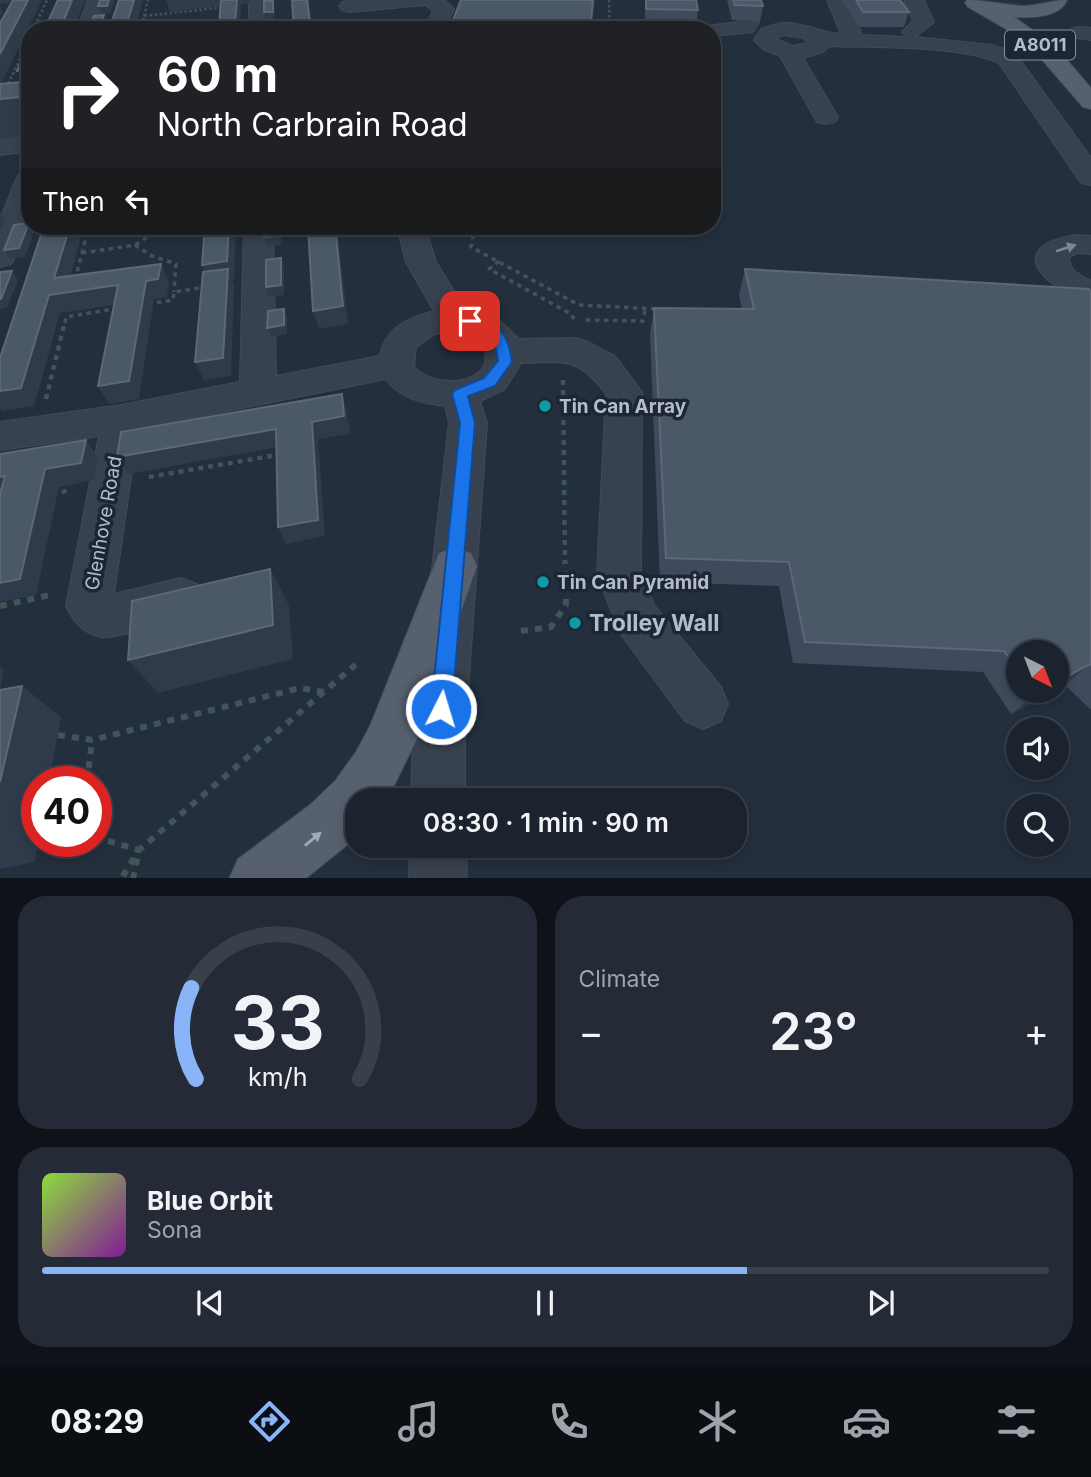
<!DOCTYPE html>
<html lang="en">
<head>
<meta charset="utf-8">
<style>
	body { margin:0; font-family:Inter,sans-serif; background:#242b36; color:#f1f3f6; height:100vh; display:flex; flex-direction:column; font-size:26px; white-space:nowrap }
	* { box-sizing:border-box; margin:0 }
	p { font-size:23px; color:#a0a4aa }
	.icon { flex:none; width:38px; height:38px; fill:none; stroke:currentColor; stroke-width:2; stroke-linecap:round; stroke-linejoin:round }
	.map { position:relative; height:878px; overflow:hidden }
	.drawer { display:flex; flex-direction:column; gap:18px; padding:18px; background:#0f1319; flex:1 }
	.drawer>* { flex:none }
	.hud { position:absolute; left:21px; top:21px; width:700px; height:214px; border-radius:28px; box-shadow:0 4px 10px #0003,0 0 0 2px #39404a; background:#202124; color:#fff; overflow:hidden }
	.needle { width:46px; rotate:138deg }
	.tools { position:absolute; left:1006px; top:640px; display:grid; gap:14px }
	.tools a { display:grid; place-items:center; width:63px; height:63px; border-radius:50%; background:#1b232e; box-shadow:0 4px 10px #0003,0 0 0 2px #39404a; font-size:35px }
	.speed { position:absolute; left:21px; top:766px; display:flex; gap:14px; font-size:35px; font-weight:700; text-align:center }
	.speed>* { display:grid; place-content:center; width:91px; height:91px; border-radius:50%; background:#1b232e; box-shadow:0 4px 10px #0003,0 0 0 2px #39404a; line-height:1 }
	.speed .limit { border:10px solid #d22; background:#fff; color:#111 }
	.pin { position:absolute; display:grid; place-items:center; width:60px; height:60px; color:#fff; margin:-30px; border-radius:14px; box-shadow:0 4px 10px #0006 }
	.me { position:absolute; width:77px; margin:-38px; rotate:5deg; stroke-linejoin:round; filter:drop-shadow(0 0 5px #0008) }
	.turn { display:flex; align-items:center; gap:24px; height:147px; padding:0 21px; font-size:32px }
	.turn .icon { width:91px; height:91px; stroke-width:2.5 }
	.turn b { display:block; font-size:49px; line-height:60px }
	.then { display:flex; align-items:center; height:66px; padding:0 21px; background:#0003; gap:14px; font-size:26px }
	.big { font-size:52px; font-weight:600; line-height:1.1 }
	.drawer .card { flex:1; display:flex; flex-direction:column; justify-content:center; gap:10px; min-width:0; padding:0 24px; border-radius:28px; background:#242b36 }
	.drawer .dial { align-items:center; gap:0 }
	.dial svg { height:182px; overflow:visible; fill:none; stroke:#39404a; stroke-width:7; stroke-linecap:round; text-anchor:middle }
	.dial text { fill:#f1f3f6; stroke:none }
	.song { display:flex; align-items:center; gap:21px }
	.cover { width:84px; height:84px; border-radius:10px; background:linear-gradient(135deg,hsl(90 70% 55%),hsl(290 70% 35%)) }
	.played { height:7px; border-radius:4px; background:linear-gradient(90deg,#8ab4f8 70%,#39404a 70%) }
	.keys { display:flex; justify-content:space-around; direction:ltr }
	.heat { display:flex; justify-content:space-between; align-items:center; font-size:38px; direction:ltr }
	.drawer .tiles { flex:1; display:grid; gap:18px; grid-template-columns:1fr 1fr }
	.card:last-child { grid-column:span 2 }
	.trip { position:absolute; left:345px; top:788px; width:402px; height:70px; border-radius:28px; background:#1b232e; box-shadow:0 4px 10px #0003,0 0 0 2px #39404a; font-weight:600; line-height:70px; text-align:center }
	.tabs { display:flex; height:112px; justify-content:space-around; align-items:center; background:#0b0e12; color:#a0a4aa }
	.tabs .icon { width:49px; height:49px }
	.tabs .active { color:#8ab4f8 }
	.tabs b { font-size:32px; color:#f1f3f6 }
	.map>svg:first-child { display:block }
</style>
</head>
<body>
<div class="map">
<svg width="1091" height="879" viewBox="0 0 1091 879">
	<rect width="100%" height="100%" fill="#242f3e"/>
	<g fill="none" stroke-linecap="round" stroke-linejoin="round">
		<defs>
			<path id="minor" d="M 88,0 L 108,0 L 97,30 L 77,30 Z
				M 249,0 L 269,0 L 269,30 L 249,30 Z
				M 351,0 L 444,0 L 454,9 L 444,30 L 424,30 L 433,11 L 425,5 L 349,12 L 342,10 L 339,6 L 342,2 Z
				M 650,0 L 670,0 L 675,30 L 655,30 Z
				M 732,0 L 752,0 L 759,23 L 753,32 L 712,36 L 712,30 L 702,30 L 705,26 L 739,22 Z
				M 827,0 L 847,0 L 862,35 L 907,37 L 902,32 L 913,21 L 904,0 L 924,0 L 934,22 L 915,37 L 992,45 L 1015,53 L 1091,158 L 1091,185 L 1081,183 L 999,63 C 961,45 873,48 829,46 L 823,52 L 803,58 L 838,117 L 835,122 L 826,124 L 817,122 L 780,56 L 763,49 L 754,40 L 761,29 C 768,27 776,23 784,23 C 804,22 821,33 841,34 ZM 783,35 L 803,38 L 808,43 L 793,46 L 776,39 Z
				M 1078,27 L 1091,28 L 1091,40 L 1071,37 L 1068,33 L 1071,29 Z
				M 30,135 L 30,151 L 0,155 L 0,139 Z
				M 30,171 C 30,204 30,236 11,264 L 0,267 L 0,220 L 16,179 L 20,173 Z
				M 244,226 L 273,226 L 276,376 L 380,356 C 385,327 409,318 434,311 L 406,262 L 397,226 L 425,226 L 436,262 L 466,310 L 496,317 L 519,339 L 576,338 L 588,342 L 616,357 L 642,392 L 641,574 L 654,605 L 721,687 L 728,704 L 721,721 L 703,729 L 685,721 L 620,633 L 597,574 L 606,394 C 578,356 564,362 521,363 L 505,389 L 480,401 L 487,423 L 465,733 L 465,800 L 411,800 L 413,733 L 449,423 L 445,406 C 422,403 400,399 386,379 L 138,429 L 114,594 L 181,578 L 197,584 L 204,598 L 197,612 C 181,618 115,640 102,637 C 84,634 73,621 66,606 L 99,436 L 0,450 L 0,422 L 121,405 L 240,382 ZM 455,330 L 473,334 L 485,344 C 485,351 487,359 484,366 C 471,388 427,384 414,366 L 416,347 L 435,334 Z
				M 1074,235 L 1091,236 L 1091,254 L 1078,253 L 1069,257 C 1069,271 1079,275 1091,281 L 1091,303 C 1075,299 1015,270 1043,246 C 1050,240 1065,237 1074,235 Z
				M 410,845 L 466,845 L 467,879 L 409,879 Z"/>
			<path id="major" d="M 967,0 C 986,0 1004,5 1023,6 C 1039,6 1051,0 1067,0 C 1060,18 1031,18 1014,17 L 1054,45 L 1091,88 L 1091,109 L 1083,107 L 1038,55 L 1011,32 L 968,7 L 965,3 Z
				M 455,547 L 471,553 L 477,566 L 416,741 L 387,800 L 357,800 L 357,837 L 305,879 L 229,879 L 238,859 L 311,804 L 335,781 L 356,752 L 370,726 L 439,553 Z"/>
		</defs>
		<use href="#minor" stroke="#414a57" stroke-width="2"/>
		<use href="#major" stroke="#414a57" stroke-width="2"/>
		<path stroke="#3f5557" stroke-width="2.5" stroke-dasharray="2.5 2.5" stroke-linecap="butt" d="M 609,0 L 610,30
			M 144,16 L 148,0
			M 33,30 L 47,0
			M 141,30 L 144,16 L 226,7
			M 6,88 L 30,38"/>
		<path stroke="#3f5557" stroke-width="3.5" stroke-dasharray="4.5 4.5" stroke-linecap="butt" d="M 475,226 L 471,247 L 579,305 L 658,309
			M 135,245 L 152,256 L 176,264 L 174,292
			M 82,253 L 135,245 L 166,226
			M 499,261 L 489,269 L 571,314 L 574,319
			M 75,280 L 89,226
			M 148,304 L 173,300 L 174,292 L 206,287
			M 586,320 L 643,321 L 645,309
			M 65,323 L 66,317 L 119,308"/>
		<path stroke="#3f5557" stroke-width="4.5" stroke-dasharray="5 5" stroke-linecap="butt" d="M 563,380 L 565,563
			M 46,399 L 65,321
			M 149,477 L 277,455
			M 52,494 L 71,490"/>
		<path stroke="#3f5557" stroke-width="6" stroke-dasharray="7 7" stroke-linecap="butt" d="M 0,606 L 50,595
			M 521,631 L 551,627 L 566,605 L 565,562
			M 58,735 L 92,740 L 300,688 L 324,692
			M 87,782 L 92,740
			M 96,835 L 98,838 L 139,850 L 121,879
			M 133,879 L 139,850 L 361,660"/>
		<use href="#minor" fill="#38414e" fill-rule="evenodd"/>
		<use href="#major" fill="#56606e" fill-rule="evenodd"/>
	</g>
	<path fill="#3f4b5c" d="M 645,0 L 696,0 L 698,10 L 696,25 L 645,24 Z
		M 727,0 L 761,0 L 763,6 L 760,21 L 732,20 Z
		M 842,0 L 900,0 L 909,12 L 904,27 L 859,27 Z
		M 745,269 L 1091,292 L 1091,710 L 1065,685 L 1057,689 L 1057,653 L 1018,653 L 1018,691 L 1053,691 L 1011,714 L 983,672 L 793,663 L 779,586 L 660,582 L 650,334 L 654,308 L 742,309 L 739,295 Z"/>
	<path fill="#2f3b4b" d="M 0,0 L 11,0 L 10,3 L 0,4 Z
		M 28,0 L 42,0 L 0,86 L 0,54 Z
		M 72,0 L 85,0 L 73,30 L 60,30 Z
		M 109,0 L 113,0 L 114,2 L 110,13 L 101,14 L 98,6 Z
		M 134,0 L 143,0 L 135,30 L 126,26 Z
		M 166,0 L 225,0 L 227,5 L 170,13 Z
		M 237,0 L 250,0 L 250,3 L 241,4 L 240,30 L 221,30 L 219,24 Z
		M 307,0 L 309,0 L 312,30 L 311,30 Z
		M 593,0 L 595,0 L 592,30 L 590,30 Z
		M 273,1 L 275,8 L 275,19 L 266,20 L 264,12 Z
		M 0,6 L 3,12 L 0,17 Z
		M 104,15 L 107,23 L 104,30 L 90,30 L 89,27 Z
		M 194,20 L 197,30 L 176,30 L 177,28 Z
		M 30,69 L 30,86 L 25,87 L 17,71 Z
		M 30,96 L 30,136 L 0,139 L 0,99 Z
		M 30,204 L 30,214 L 27,214 L 21,205 Z
		M 0,212 L 5,221 L 0,232 Z
		M 29,223 L 34,232 L 25,257 L 10,259 L 4,250 Z
		M 70,226 L 84,226 L 66,293 L 118,285 L 128,303 L 60,313 L 34,406 L 2,411 L 0,408 L 0,391 L 54,278 Z
		M 229,226 L 236,226 L 234,279 L 232,279 L 234,287 L 231,376 L 204,380 L 195,362 L 209,283 L 202,265 Z
		M 278,226 L 281,226 L 281,245 L 267,247 L 264,237 Z
		M 335,226 L 337,226 L 348,324 L 319,329 L 313,311 Z
		M 281,258 L 284,267 L 284,295 L 269,297 L 266,287 Z
		M 161,264 L 169,282 L 167,297 L 154,299 L 139,399 L 109,404 L 98,386 L 146,281 Z
		M 12,271 L 18,280 L 7,308 L 0,309 L 0,299 Z
		M 284,309 L 287,318 L 287,334 L 271,337 L 267,328 Z
		M 342,394 L 347,412 L 350,434 L 318,439 L 325,536 L 286,544 L 278,527 L 312,422 Z
		M 276,429 L 283,446 L 129,474 L 117,457 Z
		M 86,440 L 98,457 L 94,480 L 59,487 L 36,595 L 0,602 L 0,583 L 45,469 Z
		M 5,476 L 0,497 L 0,477 Z
		M 270,569 L 289,605 L 293,659 L 158,693 L 128,660 Z
		M 1090,664 L 1065,685 L 1057,689 L 1057,682 Z
		M 0,666 L 4,669 L 0,691 Z
		M 22,686 L 61,717 L 49,782 L 37,782 L 37,842 L 38,842 L 35,862 L 0,869 L 0,782 Z
		M 1041,691 L 1053,691 L 1011,714 L 1035,695 Z"/>
	<path fill="#4b5868" stroke="#5c6777" stroke-width="2" d="M 13,0 L 28,0 L 0,54 L 0,23 Z
		M 58,0 L 72,0 L 60,30 L 44,30 Z
		M 100,0 L 109,0 L 107,6 L 98,6 Z
		M 119,0 L 134,0 L 126,26 L 194,20 L 193,26 L 177,28 L 176,30 L 109,30 Z
		M 221,0 L 237,0 L 235,22 L 219,24 Z
		M 292,0 L 307,0 L 311,30 L 294,30 Z
		M 461,0 L 593,0 L 590,30 L 449,30 Z
		M 646,0 L 696,0 L 698,10 L 646,9 Z
		M 733,0 L 761,0 L 763,6 L 735,5 Z
		M 856,0 L 900,0 L 909,12 L 863,12 Z
		M 264,1 L 273,1 L 273,12 L 264,12 Z
		M 104,15 L 99,27 L 89,27 L 94,16 Z
		M 273,20 L 273,30 L 263,30 L 264,21 Z
		M 30,62 L 30,69 L 17,71 L 20,63 Z
		M 30,81 L 30,96 L 0,99 L 0,84 Z
		M 30,185 L 30,204 L 21,205 Z
		M 29,223 L 19,248 L 4,250 L 14,225 Z
		M 44,226 L 70,226 L 54,278 L 161,264 L 158,279 L 146,281 L 129,381 L 98,386 L 118,285 L 49,295 L 21,388 L 0,391 L 0,358 Z
		M 205,226 L 229,226 L 227,261 L 202,265 Z
		M 265,226 L 278,226 L 278,236 L 264,237 Z
		M 308,226 L 335,226 L 343,306 L 313,311 Z
		M 281,258 L 281,285 L 266,287 L 266,260 Z
		M 228,269 L 223,358 L 195,362 L 203,272 Z
		M 745,269 L 1089,289 L 1091,292 L 1091,665 L 1090,664 L 1057,682 L 1057,653 L 1018,653 L 1018,671 L 1004,651 L 805,642 L 789,562 L 666,558 L 654,308 L 754,309 Z
		M 12,271 L 1,299 L 0,299 L 0,272 Z
		M 284,309 L 284,325 L 267,328 L 268,311 Z
		M 342,394 L 344,416 L 312,422 L 318,520 L 278,527 L 276,429 L 117,457 L 121,432 Z
		M 86,440 L 81,463 L 45,469 L 20,579 L 0,583 L 0,494 L 5,476 L 0,477 L 0,454 Z
		M 270,569 L 273,625 L 128,660 L 132,601 Z
		M 22,686 L 18,704 L 0,782 L 0,690 Z"/>
	<defs><path id="oneway-solid" d="M-6-.8H1V-3.2L6.5 0L1 3.2V.8H-6Z" transform="scale(1.75)"/></defs>
	<use fill="#7c8592" href="#oneway-solid" transform="translate(1066 248) rotate(-18)"/>
	<use fill="#a1aab7" href="#oneway-solid" transform="translate(313 839) rotate(-39)"/>
	<path fill="#1a73e8" stroke="#114b97" stroke-width="2" d="M 470,316 C 499,325 508,331 512,362 L 495,386 L 468,396 L 475,423 L 452,709 L 449,717 L 441,720 L 434,717 L 431,709 L 460,423 L 452,394 L 455,390 L 484,378 L 498,361 C 495,334 489,334 465,324 L 463,321 Z"/>
	<g fill="#0f9aa8" stroke="#1d2633" stroke-width="2.5">
		<circle cx="545" cy="406" r="7"/>
		<circle cx="543" cy="582" r="7"/>
		<circle cx="575" cy="623" r="7"/>
	</g>
	<g text-anchor="middle" stroke-width="7" stroke-linejoin="round" paint-order="stroke">
		<rect fill="#1d2633" stroke="#878f9c" stroke-width="2" x="1005" y="30.5" width="70" height="29" rx="5"/>
		<g font-size="18" font-weight="bold" fill="#b4bcc9">
			<text x="1040" y="51">A8011</text>
		</g>
		<g font-size="19" font-weight="bold" fill="#b4bcc9" stroke="#1d2633" text-anchor="start">
			<text x="559" y="413">Tin Can Array</text>
			<text x="557" y="589">Tin Can Pyramid</text>
		</g>
		<g font-size="19" fill="#b4bcc9" stroke="#1d2633">
			<text transform="translate(103 523) rotate(-80)" y="7">Glenhove Road</text>
		</g>
		<g font-size="23" font-weight="bold" fill="#b4bcc9" stroke="#1d2633" text-anchor="start">
			<text x="589" y="631">Trolley Wall</text>
		</g>
	</g>
</svg>
<div class="tools">
<a><svg class="needle" viewBox="-14 -14 28 28"><path d="M0-13l5 13h-10z" fill="#e53935"/><path d="M0 13l5-13h-10z" fill="#a0a4aa"/></svg></a>
<a><svg class="icon" aria-label="sound" viewBox="0 0 24 24"><path d="M4 9h4l5-4v14l-5-4H4zM17 9q2 3 0 6"/></svg></a>
<a><svg class="icon" aria-label="search" viewBox="0 0 24 24"><circle cx="10" cy="10" r="6"/><path d="M15 15l6 6"/></svg></a>
</div>
<div class="speed"><div class="limit">40</div></div>
<div class="pin" style="left:470px;top:321px;background:#d93025"><svg class="icon" aria-label="arrive" viewBox="0 0 24 24"><path d="M6 21V4h12l-3 4 3 4H6"/></svg></div>
<svg class="me" style="left:441px;top:709px" viewBox="-20 -20 40 40"><circle r="17" fill="#1a73e8" stroke="#fff" stroke-width="3"/><path d="M0-11L8 9 0 5-8 9z" fill="#fff"/></svg>
<div class="trip">08:30 · 1 min · 90 m</div>
<div class="hud">
<div class="turn"><svg class="icon" aria-label="right" viewBox="0 0 24 24"><path d="M7 20v-9h11M14 6l5 5-5 5"/></svg><div><b>60 m</b>North Carbrain Road</div></div>
<div class="then">Then<svg class="icon" aria-label="left" viewBox="0 0 24 24"><path d="M17 20v-9H6M10 6l-5 5 5 5"/></svg></div>
</div>
</div>
<section class="drawer">
<div class="tiles">
<div class="card dial"><svg viewBox="0 0 100 80">
<path d="M14 69A42 42 0 1 1 86 69"/>
<path d="M14 69A42 42 0 0 1 12 29" stroke="#8ab4f8"/>
<text x="50" y="56" font-size="32" font-weight="700">33</text>
<text x="50" y="72" font-size="11">km/h</text>
</svg></div>
<div class="card"><p>Climate</p>
<div class="heat"><a>−</a><b class="big">23°</b><a>+</a></div>
</div>
<div class="card">
<div class="song"><i class="cover"></i><div><b>Blue Orbit</b><p>Sona</p></div></div>
<div class="played"></div>
<div class="keys"><svg class="icon" aria-label="previous" viewBox="0 0 24 24"><path d="M18 5L8 12l10 7zM5 5v14"/></svg><svg class="icon" aria-label="pause" viewBox="0 0 24 24"><path d="M8 5v14M16 5v14"/></svg><svg class="icon" aria-label="next" viewBox="0 0 24 24"><path d="M6 5l10 7-10 7zM19 5v14"/></svg></div>
</div>
</div>
</section>
<nav class="tabs">
<b>08:29</b>
<svg class="icon active" aria-label="directions" viewBox="0 0 24 24"><path d="M12 3l9 9-9 9-9-9zM9 14v-3h6M13 9l2 2-2 2"/></svg>
<svg class="icon" aria-label="music" viewBox="0 0 24 24"><path d="M9 18V5l10-2v13"/><circle cx="6" cy="18" r="3"/><circle cx="16" cy="16" r="3"/></svg>
<svg class="icon" aria-label="phone" viewBox="0 0 24 24"><path d="M5 4h4l2 5-3 2q2 4 5 5l2-3 5 2v4C11 20 4 13 5 4z"/></svg>
<svg class="icon" aria-label="climate" viewBox="0 0 24 24"><path d="M12 3v18M4 7l16 10M4 17L20 7"/></svg>
<svg class="icon" aria-label="car" viewBox="0 0 24 24"><path d="M5 17H2v-5l4-1 3-4h7l3 4 3 1v5h-3M9 17h6M6 11h13"/><circle cx="7" cy="17" r="2"/><circle cx="17" cy="17" r="2"/></svg>
<svg class="icon" aria-label="filters" viewBox="0 0 24 24"><path d="M4 7h16M4 17h16"/><circle cx="9" cy="7" r="2"/><circle cx="15" cy="17" r="2"/></svg>
</nav>
</body>
</html>
